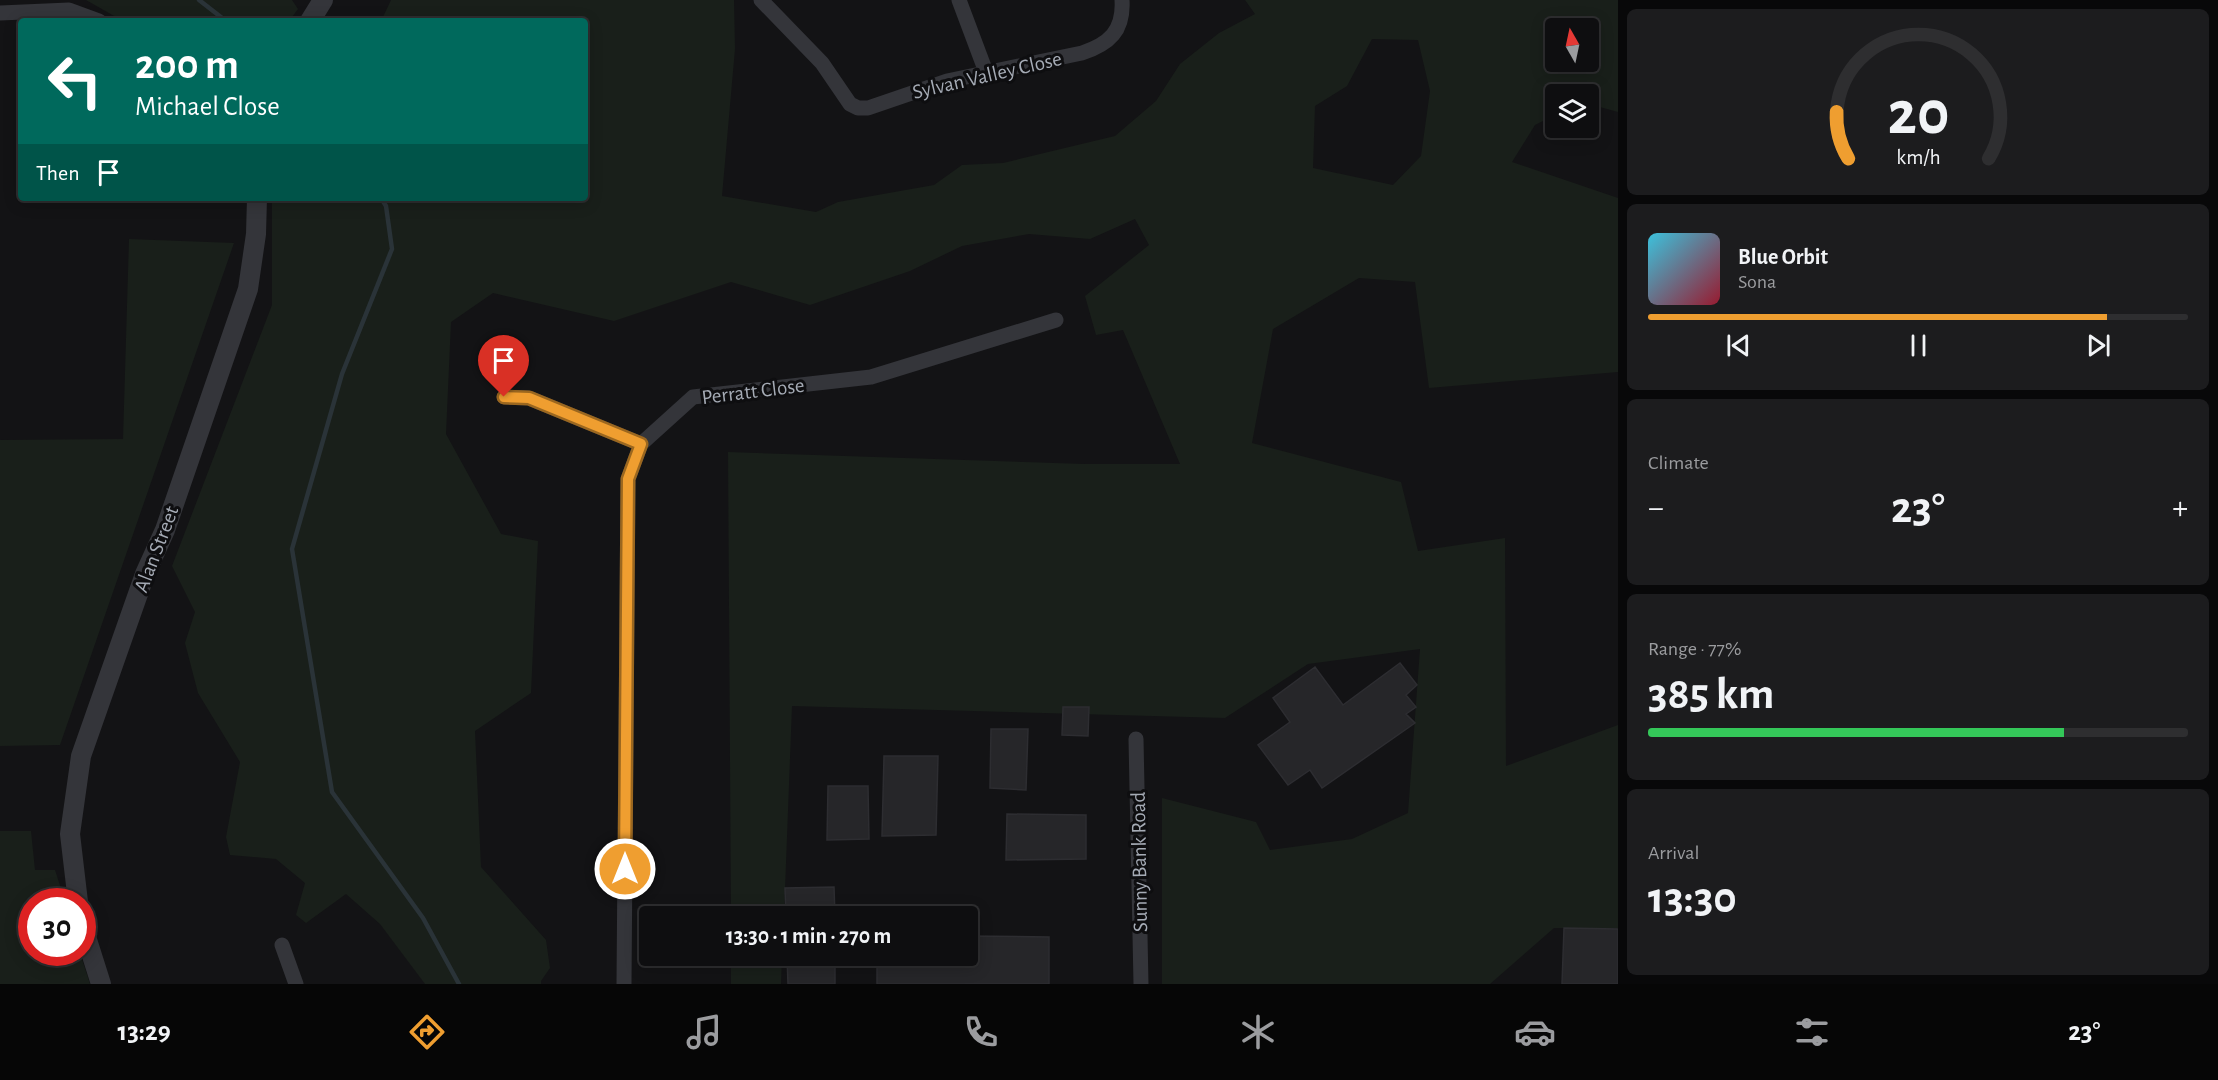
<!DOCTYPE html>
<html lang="en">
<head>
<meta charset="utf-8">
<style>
	body { margin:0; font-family:"Alegreya Sans",sans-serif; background:#1c1c1e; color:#f1f3f6; height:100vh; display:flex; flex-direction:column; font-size:22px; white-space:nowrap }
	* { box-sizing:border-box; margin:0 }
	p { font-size:20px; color:#9b9c9f }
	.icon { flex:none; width:33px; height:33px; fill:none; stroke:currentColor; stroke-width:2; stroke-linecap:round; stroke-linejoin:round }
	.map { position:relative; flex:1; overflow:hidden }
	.details { display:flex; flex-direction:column; gap:9px; padding:9px; background:#080809; width:600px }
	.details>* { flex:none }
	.top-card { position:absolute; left:18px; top:18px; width:570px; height:183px; border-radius:6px; box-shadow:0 3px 15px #0003,0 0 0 2px #2e2e30; background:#00695c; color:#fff; overflow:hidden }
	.needle { width:39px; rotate:351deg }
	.fabs { position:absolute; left:1545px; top:18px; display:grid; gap:12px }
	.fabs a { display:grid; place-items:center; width:54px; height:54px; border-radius:6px; background:#0e0e10; box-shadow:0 3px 15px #0003,0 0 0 2px #2e2e30; font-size:30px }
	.speed { position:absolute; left:18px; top:888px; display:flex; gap:12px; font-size:30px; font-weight:700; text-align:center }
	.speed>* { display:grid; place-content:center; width:78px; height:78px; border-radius:50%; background:#0e0e10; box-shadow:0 3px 15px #0003,0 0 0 2px #2e2e30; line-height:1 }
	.speed .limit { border:9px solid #d22; background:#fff; color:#111 }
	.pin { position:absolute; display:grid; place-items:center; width:51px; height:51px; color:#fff; margin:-62px -26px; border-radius:50% 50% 50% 0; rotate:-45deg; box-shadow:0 0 6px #0007 }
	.pin .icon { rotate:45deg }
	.me { position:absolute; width:66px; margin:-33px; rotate:0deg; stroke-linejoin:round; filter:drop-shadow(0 0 4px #0008) }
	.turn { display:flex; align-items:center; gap:21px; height:126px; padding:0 18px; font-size:27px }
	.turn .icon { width:78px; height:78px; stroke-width:2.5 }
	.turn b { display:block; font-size:42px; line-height:51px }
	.then { display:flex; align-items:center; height:57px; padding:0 18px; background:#0003; gap:12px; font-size:22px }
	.big { font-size:45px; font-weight:700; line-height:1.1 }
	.details .tile { flex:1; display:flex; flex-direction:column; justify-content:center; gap:9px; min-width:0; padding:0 21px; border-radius:9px; background:#1c1c1e }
	.details .dial { align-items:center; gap:0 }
	.dial svg { height:156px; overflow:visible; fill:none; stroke:#2e2e30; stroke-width:7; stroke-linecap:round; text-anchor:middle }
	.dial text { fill:#f1f3f6; stroke:none }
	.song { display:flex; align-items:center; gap:18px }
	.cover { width:72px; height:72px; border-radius:9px; background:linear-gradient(135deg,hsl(190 70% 55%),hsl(350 70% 35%)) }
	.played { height:6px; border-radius:3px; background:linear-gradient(90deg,#ef9e30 85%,#2e2e30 85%) }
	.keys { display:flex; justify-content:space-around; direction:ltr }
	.heat { display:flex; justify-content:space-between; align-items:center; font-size:33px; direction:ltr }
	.charge { height:9px; border-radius:4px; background:linear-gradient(90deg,#34c759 77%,#2e2e30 0) }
	.trip { position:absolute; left:639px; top:906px; width:339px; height:60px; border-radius:6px; background:#0e0e10; box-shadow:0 3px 15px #0003,0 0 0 2px #2e2e30; font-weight:700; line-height:60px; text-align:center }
	.tabs { display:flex; height:96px; justify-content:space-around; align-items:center; background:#060606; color:#9b9c9f }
	.tabs .icon { width:42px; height:42px }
	.tabs .selected { color:#ef9e30 }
	.tabs b { font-size:27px; color:#f1f3f6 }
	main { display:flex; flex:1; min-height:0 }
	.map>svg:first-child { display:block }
</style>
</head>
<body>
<main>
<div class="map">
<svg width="1618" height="984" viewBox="0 0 1618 984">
	<rect width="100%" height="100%" fill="#131315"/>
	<path fill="#191f1a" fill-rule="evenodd" d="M 86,0 L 292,0 L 298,9 L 289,21 L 123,21 Z
		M 391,0 L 734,0 L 735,49 L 722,196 L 816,212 L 838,202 L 934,185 L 962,165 L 1003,163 L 1115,136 L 1156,101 L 1180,64 L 1219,33 L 1255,14 L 1245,0 L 1618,0 L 1618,112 L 1589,104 L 1588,94 L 1556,94 L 1555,115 L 1535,125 L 1512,162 L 1618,198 L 1618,372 L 1429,388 L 1415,282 L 1359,278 L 1273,329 L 1252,443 L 1401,482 L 1418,551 L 1505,538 L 1506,766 L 1618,725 L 1618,928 L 1554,928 L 1490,984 L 1162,984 L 1162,798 L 1256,822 L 1270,850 L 1352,839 L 1408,813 L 1420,649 L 1308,664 L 1225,718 L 792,706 L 784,916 L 731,916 L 728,452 L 1085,464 L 1180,464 L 1123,330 L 1096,335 L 1085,296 L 1149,245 L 1135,219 L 1090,239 L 1029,234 L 962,246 L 910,271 L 810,305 L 731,282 L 614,321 L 493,293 L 451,322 L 446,434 L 501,534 L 538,541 L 531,693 L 475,731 L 481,867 L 546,940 L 550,968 L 541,981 L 541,984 L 425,984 L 380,924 L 346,894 L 306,923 L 296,915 L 305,883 L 276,859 L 230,855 L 226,837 L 240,762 L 198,693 L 185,643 L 195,612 L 172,566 L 272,305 L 272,198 L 585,198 L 585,21 L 377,21 L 383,17 ZM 1556,28 L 1588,28 L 1588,62 L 1556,62 ZM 1372,39 L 1418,40 L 1430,91 L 1421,156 L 1393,185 L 1313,168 L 1315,106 L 1347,86 Z
		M 129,239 L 234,243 L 60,745 L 0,746 L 0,440 L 123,439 Z
		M 0,831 L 31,831 L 35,870 L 55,870 L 65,901 L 32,902 L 32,952 L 80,953 L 90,984 L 0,984 Z
		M 731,956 L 782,956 L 781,984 L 731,984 Z"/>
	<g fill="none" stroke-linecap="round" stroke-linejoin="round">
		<path stroke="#2a3338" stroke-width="4.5" d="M 199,0 L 226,21
			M 381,198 L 386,206 L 392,249 L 342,374 L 292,549 L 332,792 L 423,918 L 459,984"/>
	</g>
	<path fill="#262629" stroke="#2d2d31" stroke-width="1.5" d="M 1400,663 L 1417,685 L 1406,695 L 1416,707 L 1406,714 L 1415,723 L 1322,788 L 1310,770 L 1288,785 L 1258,745 L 1290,722 L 1273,698 L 1315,667 L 1343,705 Z
		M 1063,707 L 1089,707 L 1088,736 L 1062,735 Z
		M 991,729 L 1028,729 L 1026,790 L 990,788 Z
		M 884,756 L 938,756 L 936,835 L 882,836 Z
		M 828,786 L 868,786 L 869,839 L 827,840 Z
		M 1007,814 L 1086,815 L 1086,859 L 1006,860 Z
		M 834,887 L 835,916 L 786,916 L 785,888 Z
		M 1564,928 L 1618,929 L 1618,984 L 1562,984 Z
		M 968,936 L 1049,937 L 1049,984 L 877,984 L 877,956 L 968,956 Z
		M 787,956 L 835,956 L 835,984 L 788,984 Z"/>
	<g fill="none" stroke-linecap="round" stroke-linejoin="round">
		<path stroke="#34353a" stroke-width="15" d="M 761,0 L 822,63 L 850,104 L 858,108 L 868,108 L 947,81 L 1082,53 C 1109,44 1124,31 1122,0
			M 959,0 L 986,72
			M 0,13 L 69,10 L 99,21
			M 504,397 L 529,398 L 641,444
			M 1136,739 L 1141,984
			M 282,945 L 296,984
			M 624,984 L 628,479 L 641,444 L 693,397 L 871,377 L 1056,320"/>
		<path stroke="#34353a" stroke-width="20" d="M 310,21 L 323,0
			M 78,902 L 70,834 L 81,756 L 145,574 L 165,530 L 248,289 L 256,234 L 257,198
			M 82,924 L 101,984"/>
	</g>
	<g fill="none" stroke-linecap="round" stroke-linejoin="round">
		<defs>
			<path id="route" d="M 504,397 L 529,398 L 641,444 L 628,479 L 625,869"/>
		</defs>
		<use href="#route" stroke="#9b671f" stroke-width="15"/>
		<use href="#route" stroke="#ef9e30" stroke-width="10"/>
	</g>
	<g text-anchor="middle" stroke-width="6" stroke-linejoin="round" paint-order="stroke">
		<g font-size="21" fill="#a5abb5" stroke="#0e0e10">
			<text transform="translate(987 75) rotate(-13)" y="7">Sylvan Valley Close</text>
			<text transform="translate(753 391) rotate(-7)" y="7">Perratt Close</text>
			<text transform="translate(156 549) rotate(-69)" y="7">Alan Street</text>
			<text transform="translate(1139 862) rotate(-91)" y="7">Sunny Bank Road</text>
		</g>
	</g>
</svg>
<div class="fabs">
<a><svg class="needle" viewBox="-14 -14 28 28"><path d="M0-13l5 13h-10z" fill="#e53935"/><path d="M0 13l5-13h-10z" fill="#9b9c9f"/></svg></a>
<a><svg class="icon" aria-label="layers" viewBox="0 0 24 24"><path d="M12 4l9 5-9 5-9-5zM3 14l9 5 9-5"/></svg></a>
</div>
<div class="speed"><div class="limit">30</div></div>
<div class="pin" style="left:504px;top:397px;background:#d93025"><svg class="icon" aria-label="arrive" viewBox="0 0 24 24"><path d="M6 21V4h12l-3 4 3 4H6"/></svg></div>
<svg class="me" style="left:625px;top:869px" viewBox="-20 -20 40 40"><circle r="17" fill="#ef9e30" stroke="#fff" stroke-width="3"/><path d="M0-11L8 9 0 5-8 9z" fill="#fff"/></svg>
<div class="trip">13:30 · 1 min · 270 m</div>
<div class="top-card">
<div class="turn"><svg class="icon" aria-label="left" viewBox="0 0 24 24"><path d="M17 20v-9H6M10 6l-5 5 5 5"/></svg><div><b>200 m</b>Michael Close</div></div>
<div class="then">Then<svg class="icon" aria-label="arrive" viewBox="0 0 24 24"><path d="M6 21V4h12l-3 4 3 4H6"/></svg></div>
</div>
</div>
<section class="details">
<div class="tile dial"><svg viewBox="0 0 100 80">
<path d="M14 69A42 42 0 1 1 86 69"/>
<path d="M14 69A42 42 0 0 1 8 45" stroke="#ef9e30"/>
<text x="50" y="56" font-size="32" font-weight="700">20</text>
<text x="50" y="72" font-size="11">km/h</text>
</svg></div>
<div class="tile">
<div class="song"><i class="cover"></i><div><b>Blue Orbit</b><p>Sona</p></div></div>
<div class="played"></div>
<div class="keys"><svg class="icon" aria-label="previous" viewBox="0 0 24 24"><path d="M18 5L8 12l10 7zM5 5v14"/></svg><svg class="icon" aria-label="pause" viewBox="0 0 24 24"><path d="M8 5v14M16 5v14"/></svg><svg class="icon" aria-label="next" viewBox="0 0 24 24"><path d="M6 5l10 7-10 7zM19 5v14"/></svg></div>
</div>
<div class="tile"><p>Climate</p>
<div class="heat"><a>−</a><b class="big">23°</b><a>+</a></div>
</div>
<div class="tile"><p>Range · 77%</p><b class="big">385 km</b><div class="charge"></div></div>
<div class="tile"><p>Arrival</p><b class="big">13:30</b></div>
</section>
</main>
<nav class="tabs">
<b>13:29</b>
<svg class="icon selected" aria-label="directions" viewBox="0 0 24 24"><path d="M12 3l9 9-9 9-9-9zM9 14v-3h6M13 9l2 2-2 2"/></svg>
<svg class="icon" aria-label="music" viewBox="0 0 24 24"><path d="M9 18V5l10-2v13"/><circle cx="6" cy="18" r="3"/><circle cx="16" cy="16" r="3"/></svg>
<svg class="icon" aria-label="phone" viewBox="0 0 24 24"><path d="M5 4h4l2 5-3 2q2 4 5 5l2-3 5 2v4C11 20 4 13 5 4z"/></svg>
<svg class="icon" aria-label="climate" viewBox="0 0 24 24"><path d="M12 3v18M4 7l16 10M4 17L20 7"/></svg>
<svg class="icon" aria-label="car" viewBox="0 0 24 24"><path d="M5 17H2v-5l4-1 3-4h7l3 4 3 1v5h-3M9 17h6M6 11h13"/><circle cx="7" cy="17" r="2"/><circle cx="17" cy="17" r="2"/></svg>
<svg class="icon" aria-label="filters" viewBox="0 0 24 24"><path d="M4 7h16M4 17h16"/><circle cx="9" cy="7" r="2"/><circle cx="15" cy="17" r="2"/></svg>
<b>23°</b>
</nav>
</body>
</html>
